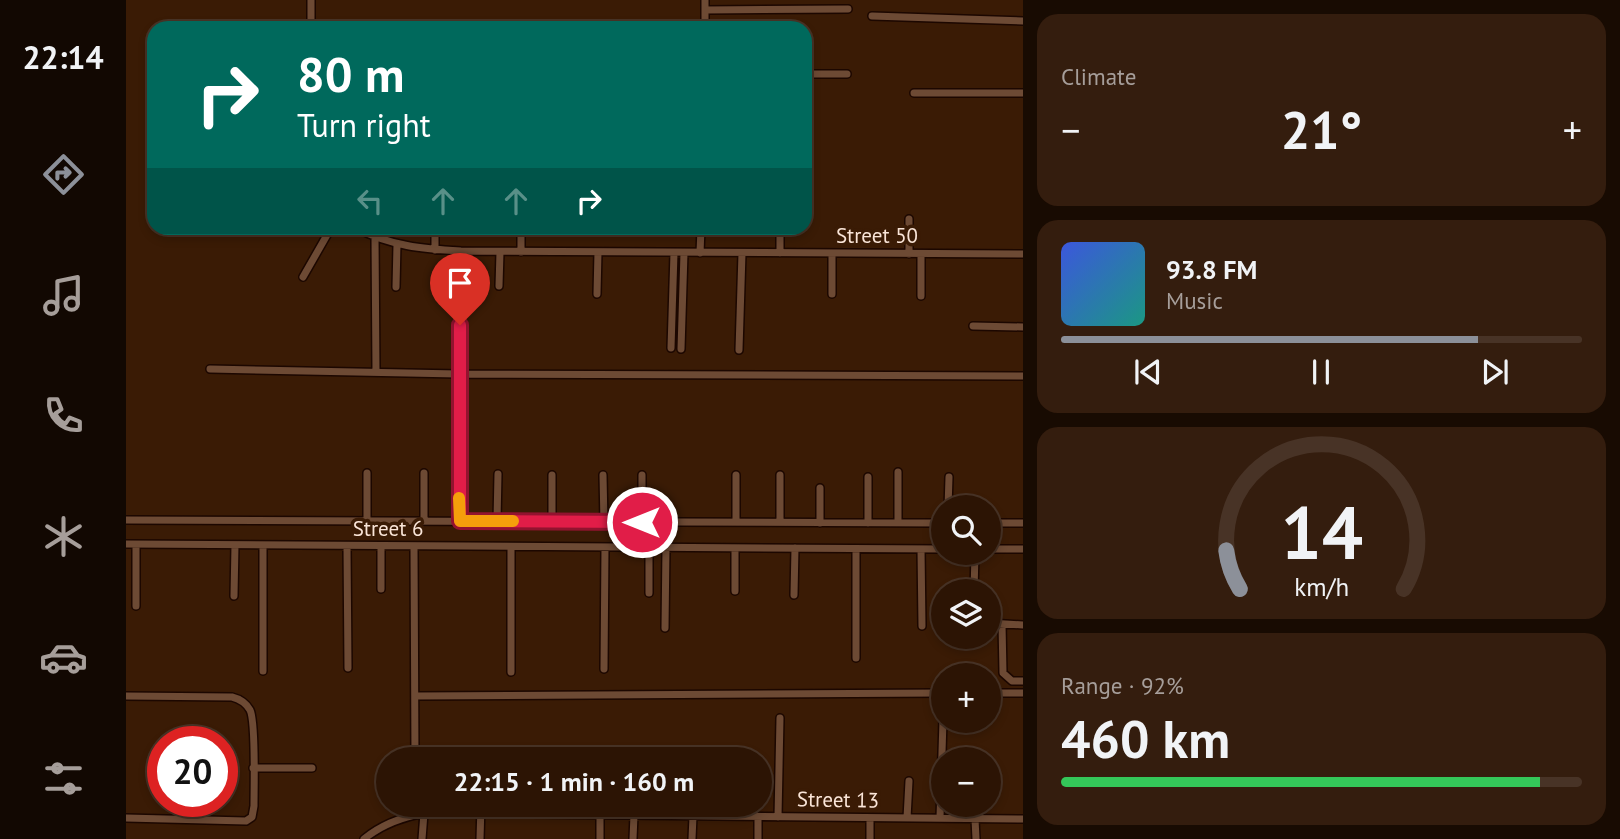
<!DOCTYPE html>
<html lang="en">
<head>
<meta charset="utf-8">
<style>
	body { margin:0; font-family:"PT Sans",sans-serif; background:#341d0e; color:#f1f3f6; height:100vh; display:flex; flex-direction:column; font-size:26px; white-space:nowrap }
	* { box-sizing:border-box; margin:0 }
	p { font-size:23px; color:#a69e9a }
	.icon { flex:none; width:38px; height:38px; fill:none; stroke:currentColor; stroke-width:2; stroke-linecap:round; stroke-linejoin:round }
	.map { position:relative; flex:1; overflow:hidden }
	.panel { display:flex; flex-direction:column; gap:14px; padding:14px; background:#180b02; width:597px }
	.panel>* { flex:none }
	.hud { position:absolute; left:21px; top:21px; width:665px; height:214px; border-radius:21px; box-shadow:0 4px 10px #0003,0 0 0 2px #483326; background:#00695c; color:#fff; overflow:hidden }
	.tools { position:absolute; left:805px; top:495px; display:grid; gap:14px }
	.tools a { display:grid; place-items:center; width:70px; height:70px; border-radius:50%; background:#2c1404; box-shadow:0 4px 10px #0003,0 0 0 2px #483326; font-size:35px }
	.speed { position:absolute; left:21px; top:726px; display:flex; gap:14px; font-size:35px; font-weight:700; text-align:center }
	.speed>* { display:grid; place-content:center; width:91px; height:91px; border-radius:50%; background:#2c1404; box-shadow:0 4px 10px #0003,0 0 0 2px #483326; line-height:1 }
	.speed .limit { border:10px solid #d22; background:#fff; color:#111 }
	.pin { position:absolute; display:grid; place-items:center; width:60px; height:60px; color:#fff; margin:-72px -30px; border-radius:50% 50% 50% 0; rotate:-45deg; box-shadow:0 0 7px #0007 }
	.pin .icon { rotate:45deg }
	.me { position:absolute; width:77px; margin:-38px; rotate:270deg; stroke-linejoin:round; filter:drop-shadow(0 0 5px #0008) }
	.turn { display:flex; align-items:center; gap:24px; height:147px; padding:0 35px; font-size:32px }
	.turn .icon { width:91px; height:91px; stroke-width:2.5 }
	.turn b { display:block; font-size:49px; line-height:60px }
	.lanes { display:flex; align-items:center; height:66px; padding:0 35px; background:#0003; justify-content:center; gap:35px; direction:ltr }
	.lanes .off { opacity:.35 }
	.big { font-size:52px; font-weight:800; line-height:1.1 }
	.panel .widget { flex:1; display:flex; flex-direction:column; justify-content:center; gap:10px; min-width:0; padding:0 24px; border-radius:21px; background:#341d0e }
	.panel .dial { align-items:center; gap:0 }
	.dial svg { height:182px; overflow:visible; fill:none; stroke:#483326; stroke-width:7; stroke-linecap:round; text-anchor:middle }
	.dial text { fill:#f1f3f6; stroke:none }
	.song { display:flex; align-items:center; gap:21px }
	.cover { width:84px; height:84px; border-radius:10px; background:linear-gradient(135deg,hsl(230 70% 55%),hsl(170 70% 35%)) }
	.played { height:7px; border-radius:4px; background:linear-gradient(90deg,#8c9099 80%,#483326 80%) }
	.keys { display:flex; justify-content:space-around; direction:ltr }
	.heat { display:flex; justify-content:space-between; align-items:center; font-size:38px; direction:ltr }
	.charge { height:10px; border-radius:5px; background:linear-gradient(90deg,#34c759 92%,#483326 0) }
	.trip { position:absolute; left:250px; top:747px; width:396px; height:70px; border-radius:35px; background:#2c1404; box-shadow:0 4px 10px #0003,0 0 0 2px #483326; font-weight:800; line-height:70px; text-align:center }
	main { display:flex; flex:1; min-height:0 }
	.menu { display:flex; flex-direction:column; width:126px; justify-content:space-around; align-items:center; background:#120802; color:#a69e9a }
	.menu .icon { width:49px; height:49px }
	.menu .selected { color:#8c9099 }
	.menu b { font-size:32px; color:#f1f3f6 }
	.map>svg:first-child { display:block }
</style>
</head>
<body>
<main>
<nav class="menu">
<b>22:14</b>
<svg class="icon selected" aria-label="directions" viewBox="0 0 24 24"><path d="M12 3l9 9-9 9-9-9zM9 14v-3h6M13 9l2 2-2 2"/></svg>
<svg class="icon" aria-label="music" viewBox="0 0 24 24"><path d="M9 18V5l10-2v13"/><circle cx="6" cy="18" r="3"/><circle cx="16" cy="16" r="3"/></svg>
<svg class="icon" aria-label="phone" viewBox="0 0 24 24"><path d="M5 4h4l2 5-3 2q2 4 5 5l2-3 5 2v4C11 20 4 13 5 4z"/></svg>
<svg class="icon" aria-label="climate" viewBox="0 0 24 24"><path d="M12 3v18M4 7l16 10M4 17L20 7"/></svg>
<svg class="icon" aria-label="car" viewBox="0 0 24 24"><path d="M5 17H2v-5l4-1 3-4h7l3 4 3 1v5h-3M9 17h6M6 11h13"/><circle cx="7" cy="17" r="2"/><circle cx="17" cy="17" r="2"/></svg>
<svg class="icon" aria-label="filters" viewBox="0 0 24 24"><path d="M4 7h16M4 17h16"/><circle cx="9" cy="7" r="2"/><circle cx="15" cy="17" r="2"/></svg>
</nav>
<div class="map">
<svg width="898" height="839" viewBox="0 0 898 839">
	<rect width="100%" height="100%" fill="#3a1b05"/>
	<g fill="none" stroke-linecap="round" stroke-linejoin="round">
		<defs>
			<path id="lane" d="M 185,0 L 185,28
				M 579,10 L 722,9
				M 746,16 L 898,21
				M 579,28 L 579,0
				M 679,74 L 721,74
				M 788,93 L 898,93
				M 230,228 C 265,246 296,249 335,251 L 898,254
				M 249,237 L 250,372
				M 309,250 L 309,228
				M 395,252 L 395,228
				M 574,253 L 575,228
				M 654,253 L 654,228
				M 783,254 L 783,219
				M 177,277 L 205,228
				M 373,286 L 374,252
				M 270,287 L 271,244
				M 471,294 L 472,252
				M 706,294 L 706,253
				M 795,296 L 795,254
				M 847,326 L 898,327
				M 545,348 L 548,253
				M 555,349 L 558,253
				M 613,350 L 616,253
				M 84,369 L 332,374 L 898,376
				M 426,475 L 426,522
				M 477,475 L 478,522
				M 516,475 L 516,522
				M 742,477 L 742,523
				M 822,508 L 823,477
				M 0,520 L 817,523
				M 241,521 L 241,473
				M 298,521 L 298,473
				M 334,521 L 332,374 L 335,251
				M 371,521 L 372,474
				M 610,522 L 610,475
				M 654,522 L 654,475
				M 694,523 L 694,488
				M 772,523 L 772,472
				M 863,523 L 898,523
				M 0,544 L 817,549
				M 10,545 L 10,606
				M 137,546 L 137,671
				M 221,546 L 222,668
				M 288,546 L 289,760
				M 795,549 L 796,626
				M 863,549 L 898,549
				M 255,589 L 255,546
				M 609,591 L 609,548
				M 848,592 L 849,553
				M 523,593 L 523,548
				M 668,595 L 669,548
				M 108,596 L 109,545
				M 863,623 L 898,625
				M 876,624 L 877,673 L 886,681 L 898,681
				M 539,628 L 540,547
				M 730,658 L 730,549
				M 478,669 L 479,547
				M 385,672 L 385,547
				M 863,693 L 898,693
				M 0,696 L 106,697 C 114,699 120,703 124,710 C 130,722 128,788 128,806 L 126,817 L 120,821 L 0,818
				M 289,696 L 817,693
				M 127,768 L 186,768
				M 652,817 L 654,718
				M 781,818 L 783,781
				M 814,818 L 817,720
				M 849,819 L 850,839
				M 238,839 C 255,825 276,817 298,813 L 898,819
				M 296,839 L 298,813
				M 354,839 L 355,805
				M 474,839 L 474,805
				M 507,839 L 508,815
				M 566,839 L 567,816
				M 632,839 L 632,817
				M 744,839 L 744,818"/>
		</defs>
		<use href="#lane" stroke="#1c0700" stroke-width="10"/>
		<use href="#lane" stroke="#6d4a34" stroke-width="7"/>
	</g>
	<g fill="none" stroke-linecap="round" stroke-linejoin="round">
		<defs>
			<path id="route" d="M 334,325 L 334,521 L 516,522"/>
		</defs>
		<use href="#route" stroke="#92132f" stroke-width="18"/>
		<use href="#route" stroke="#e11d48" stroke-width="12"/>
		<path stroke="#f59e0b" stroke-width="12" d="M 333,498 L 334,521 L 387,521"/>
	</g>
	<g text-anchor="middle" stroke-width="7" stroke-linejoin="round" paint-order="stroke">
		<g font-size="21" fill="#fae5d8" stroke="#3a1b05">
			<text x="751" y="243">Street 50</text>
			<text x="262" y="536">Street 6</text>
			<text transform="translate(712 800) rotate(1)" y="7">Street 13</text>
		</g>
	</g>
</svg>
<div class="tools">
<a><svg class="icon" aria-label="search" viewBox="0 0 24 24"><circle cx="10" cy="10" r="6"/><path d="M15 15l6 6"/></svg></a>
<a><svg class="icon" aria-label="layers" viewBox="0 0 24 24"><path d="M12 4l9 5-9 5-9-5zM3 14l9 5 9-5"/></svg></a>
<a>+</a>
<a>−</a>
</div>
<div class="speed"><div class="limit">20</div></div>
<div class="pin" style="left:334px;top:325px;background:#d93025"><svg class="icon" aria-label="arrive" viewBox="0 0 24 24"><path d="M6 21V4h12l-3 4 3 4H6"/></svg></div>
<svg class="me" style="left:516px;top:522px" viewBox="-20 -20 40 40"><circle r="17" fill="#e11d48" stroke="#fff" stroke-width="3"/><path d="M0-11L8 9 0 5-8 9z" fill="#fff"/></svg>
<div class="trip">22:15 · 1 min · 160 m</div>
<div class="hud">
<div class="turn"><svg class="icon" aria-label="right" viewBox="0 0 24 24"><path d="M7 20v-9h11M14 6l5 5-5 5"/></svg><div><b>80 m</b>Turn right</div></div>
<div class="lanes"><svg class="icon off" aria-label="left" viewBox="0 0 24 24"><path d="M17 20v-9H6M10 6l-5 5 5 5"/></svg><svg class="icon off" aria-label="ahead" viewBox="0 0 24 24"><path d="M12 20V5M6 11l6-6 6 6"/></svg><svg class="icon off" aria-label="ahead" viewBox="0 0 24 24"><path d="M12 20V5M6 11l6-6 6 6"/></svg><svg class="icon" aria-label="right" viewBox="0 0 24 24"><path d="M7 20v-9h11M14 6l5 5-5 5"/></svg></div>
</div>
</div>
<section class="panel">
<div class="widget"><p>Climate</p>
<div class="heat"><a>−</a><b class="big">21°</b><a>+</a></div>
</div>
<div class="widget">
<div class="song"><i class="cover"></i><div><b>93.8 FM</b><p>Music</p></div></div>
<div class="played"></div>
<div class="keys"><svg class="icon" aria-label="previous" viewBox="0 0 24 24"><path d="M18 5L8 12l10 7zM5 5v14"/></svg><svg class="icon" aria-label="pause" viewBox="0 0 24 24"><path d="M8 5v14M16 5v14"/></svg><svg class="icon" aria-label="next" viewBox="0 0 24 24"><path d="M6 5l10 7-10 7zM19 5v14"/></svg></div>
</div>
<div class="widget dial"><svg viewBox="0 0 100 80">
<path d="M14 69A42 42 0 1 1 86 69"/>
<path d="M14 69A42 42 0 0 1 8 52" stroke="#8c9099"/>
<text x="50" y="56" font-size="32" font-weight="700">14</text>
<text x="50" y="72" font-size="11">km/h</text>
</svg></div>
<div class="widget"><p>Range · 92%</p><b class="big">460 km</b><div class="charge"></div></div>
</section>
</main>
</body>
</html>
